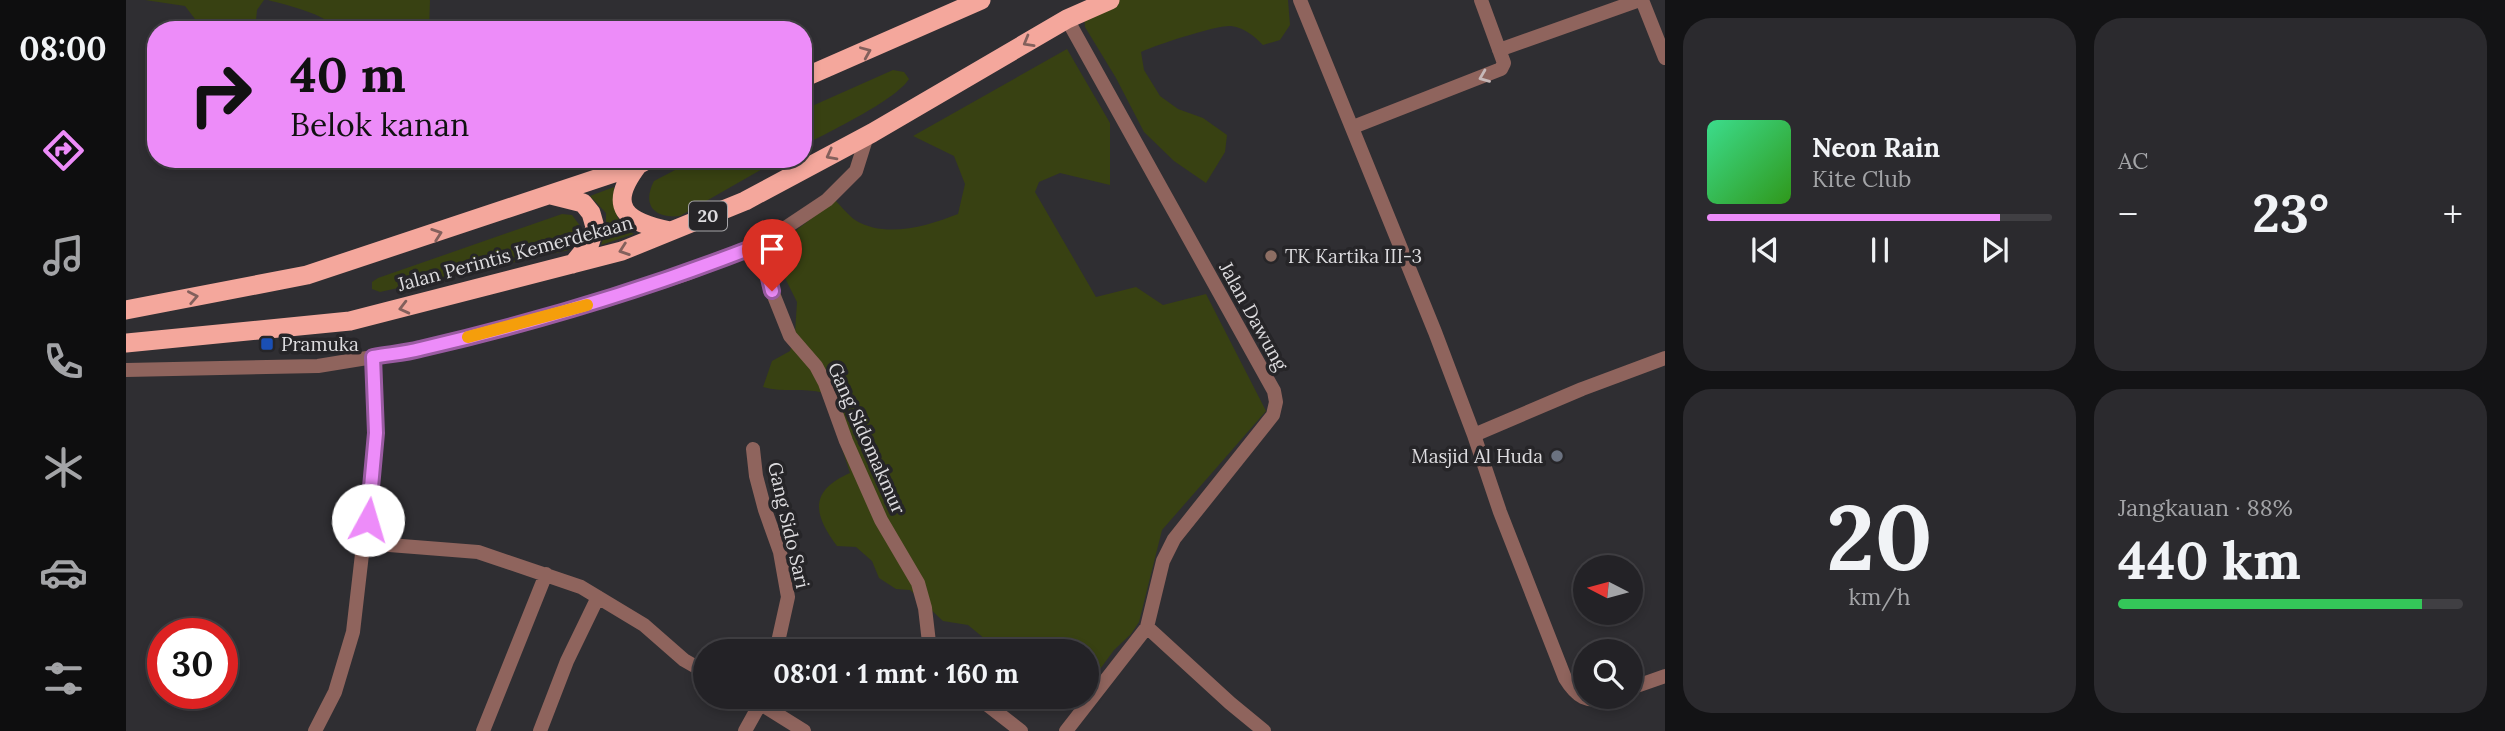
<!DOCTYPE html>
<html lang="id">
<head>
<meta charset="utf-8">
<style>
	body { margin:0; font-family:Lora,serif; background:#2b2a2e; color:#f1f3f6; height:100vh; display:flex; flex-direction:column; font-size:26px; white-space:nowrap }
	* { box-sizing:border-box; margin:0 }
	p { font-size:23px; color:#a3a4a7 }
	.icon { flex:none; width:38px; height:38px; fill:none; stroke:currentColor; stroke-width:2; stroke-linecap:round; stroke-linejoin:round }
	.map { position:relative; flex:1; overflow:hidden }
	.drawer { display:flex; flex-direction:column; gap:18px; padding:18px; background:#131315; width:840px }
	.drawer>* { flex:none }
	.hud { position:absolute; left:21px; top:21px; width:665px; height:147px; border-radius:28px; box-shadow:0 4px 10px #0003,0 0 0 2px #403f43; background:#ed8cf9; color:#111; overflow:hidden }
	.needle { width:46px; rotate:276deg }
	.buttons { position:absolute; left:1447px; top:555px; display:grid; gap:14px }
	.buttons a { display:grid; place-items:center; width:70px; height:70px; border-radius:50%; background:#232226; box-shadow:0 4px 10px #0003,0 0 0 2px #403f43; font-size:35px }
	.speed { position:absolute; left:21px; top:618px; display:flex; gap:14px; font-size:35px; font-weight:700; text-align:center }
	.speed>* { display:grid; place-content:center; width:91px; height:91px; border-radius:50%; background:#232226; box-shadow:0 4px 10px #0003,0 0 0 2px #403f43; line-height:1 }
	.speed .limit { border:10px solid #d22; background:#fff; color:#111 }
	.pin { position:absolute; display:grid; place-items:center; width:60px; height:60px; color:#fff; margin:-72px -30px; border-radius:50% 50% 50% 0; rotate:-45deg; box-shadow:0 0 7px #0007 }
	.pin .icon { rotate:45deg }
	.me { position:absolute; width:77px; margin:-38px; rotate:6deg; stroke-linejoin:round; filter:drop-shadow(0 0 5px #0008) }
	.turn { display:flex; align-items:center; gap:24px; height:147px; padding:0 28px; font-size:32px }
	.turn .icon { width:91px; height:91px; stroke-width:2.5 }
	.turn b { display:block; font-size:49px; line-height:60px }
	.big { font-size:52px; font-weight:700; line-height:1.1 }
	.drawer .widget { flex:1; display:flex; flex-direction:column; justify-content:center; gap:10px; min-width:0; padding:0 24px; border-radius:28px; background:#2b2a2e }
	.drawer .dial { align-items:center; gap:0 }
	.dial b { font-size:91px; line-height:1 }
	.song { display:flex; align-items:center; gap:21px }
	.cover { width:84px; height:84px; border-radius:10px; background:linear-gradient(135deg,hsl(150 70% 55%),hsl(110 70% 35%)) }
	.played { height:7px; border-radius:4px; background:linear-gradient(90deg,#ed8cf9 85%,#403f43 85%) }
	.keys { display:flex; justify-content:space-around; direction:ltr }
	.heat { display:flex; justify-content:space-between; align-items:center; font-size:38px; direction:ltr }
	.charge { height:10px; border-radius:5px; background:linear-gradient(90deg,#34c759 88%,#403f43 0) }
	.drawer .tiles { flex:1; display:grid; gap:18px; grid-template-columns:repeat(2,1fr) }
	.trip { position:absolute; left:567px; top:639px; width:406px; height:70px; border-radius:35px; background:#232226; box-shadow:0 4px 10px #0003,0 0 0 2px #403f43; font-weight:700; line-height:70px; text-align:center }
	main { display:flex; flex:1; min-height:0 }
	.tabs { display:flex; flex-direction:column; width:126px; justify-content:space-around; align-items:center; background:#0e0e0f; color:#a3a4a7 }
	.tabs .icon { width:49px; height:49px }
	.tabs .active { color:#ed8cf9 }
	.tabs b { font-size:32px; color:#f1f3f6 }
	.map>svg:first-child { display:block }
</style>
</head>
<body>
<main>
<nav class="tabs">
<b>08:00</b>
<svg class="icon active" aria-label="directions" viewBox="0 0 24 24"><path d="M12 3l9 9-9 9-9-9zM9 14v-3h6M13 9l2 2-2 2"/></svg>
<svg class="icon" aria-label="music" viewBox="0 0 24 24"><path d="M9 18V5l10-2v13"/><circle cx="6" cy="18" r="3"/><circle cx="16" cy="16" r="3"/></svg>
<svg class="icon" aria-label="phone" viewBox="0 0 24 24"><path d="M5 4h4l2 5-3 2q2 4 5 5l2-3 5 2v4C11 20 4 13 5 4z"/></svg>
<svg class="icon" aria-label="climate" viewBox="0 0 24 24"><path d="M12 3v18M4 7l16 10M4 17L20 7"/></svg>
<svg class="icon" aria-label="car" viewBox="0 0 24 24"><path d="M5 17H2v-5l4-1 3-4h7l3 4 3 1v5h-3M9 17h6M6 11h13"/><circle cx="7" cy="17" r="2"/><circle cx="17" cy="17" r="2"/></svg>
<svg class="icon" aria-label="filters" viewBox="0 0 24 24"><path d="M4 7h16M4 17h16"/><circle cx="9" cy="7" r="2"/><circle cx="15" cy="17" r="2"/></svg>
</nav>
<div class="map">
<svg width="1539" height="731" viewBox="0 0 1539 731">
	<rect width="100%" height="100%" fill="#2f2e32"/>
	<path fill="#384112" d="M 19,0 L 138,0 L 131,10 L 129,30 L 68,30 L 69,19 L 59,6 Z
		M 142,0 L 304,0 L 303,30 L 213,30 C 197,13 164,6 142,0 Z
		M 978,0 L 1162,0 L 1164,25 L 1154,40 L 1137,45 C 1128,36 1119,28 1105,26 C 1090,25 1030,45 1015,52 L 1018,70 L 1034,96 L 1052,109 L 1077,118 L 1101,135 L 1099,152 L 1080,183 L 1048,161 L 1018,132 L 990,78 L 959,27 L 958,16 Z
		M 941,49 L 984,123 L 984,185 L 934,173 L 913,182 L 909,192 L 970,297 L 1010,287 L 1037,305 L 1080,294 L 1140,411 L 1036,530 L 1013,622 L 1005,634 L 988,650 L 961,687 L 961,651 L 900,651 L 893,646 L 859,639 L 842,625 L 817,621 L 784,590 L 770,589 L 753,578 L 746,561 L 730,547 L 711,546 C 687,514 683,491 724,473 L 698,393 C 677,387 657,393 637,387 L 646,361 L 664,351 L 669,333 L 671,302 L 660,280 L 650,246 L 709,200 C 715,206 722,215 729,220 C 760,239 801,226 832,214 L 839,184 L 828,156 L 787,136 Z
		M 767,70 L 778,72 L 783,79 C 769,101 702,132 677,146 L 677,110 Z
		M 570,159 L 654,159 L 554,216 C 527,219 516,204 528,181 Z
		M 488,187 C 487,206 489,224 508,234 L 475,245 L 480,230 L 480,213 L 464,196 Z
		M 436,214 L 446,215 L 455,227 L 453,237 L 443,250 L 254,292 L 246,289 L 246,282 L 252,278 Z"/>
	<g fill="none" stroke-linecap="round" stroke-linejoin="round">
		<path stroke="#8f645d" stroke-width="14" d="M 1174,0 L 1309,332 L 1348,435 L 1374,512 L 1439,678 C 1450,696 1461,705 1484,696
			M 1516,0 L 1539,58
			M 1373,50 L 1514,0
			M 1227,127 L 1375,69 L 1378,63 L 1355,0
			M 635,244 L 646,291 L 664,336 L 690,366 L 699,383 L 720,441 L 755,520 L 792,583 L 799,608 L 804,651
			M 0,370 L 192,366 L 290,350 L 474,302 L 563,273 L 635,244 L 701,200 L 730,171 L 741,136
			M 1348,435 L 1456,389 L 1539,358
			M 627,449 L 630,476 L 639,510 L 654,552 L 662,597 L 650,651
			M 238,543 L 352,552 L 455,587 L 518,625 L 558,660 L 579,672
			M 1021,627 L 1104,703 L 1138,731
			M 1505,688 L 1539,676
			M 622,696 L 678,731
			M 850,696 L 895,731
			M 189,731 L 209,692 L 227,632 L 250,433 L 247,357
			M 357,731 L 420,574
			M 414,731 L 441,661 L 472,597
			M 619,731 L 634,704
			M 940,731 L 1021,627 L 1037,561 L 1048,539 L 1147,415 L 1150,402 L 1148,391 L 941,19"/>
		<path stroke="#f4a79c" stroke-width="19" d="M 677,78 L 855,0
			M 512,165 C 480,207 499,222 544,231
			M 425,195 L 457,203 L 465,213 L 469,227 L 464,243 L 447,264
			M 0,310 L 181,275 L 512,165 L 523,159
			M 0,343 L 224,321 L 496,251 L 619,201 L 746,133 L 941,19 L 984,0"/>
	</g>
	<defs><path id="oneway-chevron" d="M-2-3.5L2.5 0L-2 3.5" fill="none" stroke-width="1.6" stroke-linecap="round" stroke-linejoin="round" transform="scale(1.75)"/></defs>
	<g stroke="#83605c">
		<use href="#oneway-chevron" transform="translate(902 42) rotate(150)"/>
		<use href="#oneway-chevron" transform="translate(740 52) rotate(-23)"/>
		<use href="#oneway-chevron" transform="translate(705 155) rotate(152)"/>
		<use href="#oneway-chevron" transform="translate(311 234) rotate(-19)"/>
		<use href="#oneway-chevron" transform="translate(498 250) rotate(161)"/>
		<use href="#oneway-chevron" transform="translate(67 297) rotate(-11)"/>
		<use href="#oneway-chevron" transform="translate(278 308) rotate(166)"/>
	</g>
	<use stroke="#c6b8b8" href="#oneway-chevron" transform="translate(1358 77) rotate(158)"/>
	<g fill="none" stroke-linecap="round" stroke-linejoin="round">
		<defs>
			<path id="route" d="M 242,520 L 250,433 L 247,357 C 263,354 279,353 294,349 C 411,322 524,288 635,244 L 646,291"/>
		</defs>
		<use href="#route" stroke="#9a5ba2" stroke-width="18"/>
		<use href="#route" stroke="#ed8cf9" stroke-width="12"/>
		<path stroke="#f59e0b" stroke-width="12" d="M 342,337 L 461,305"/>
	</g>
	<circle fill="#8d6e63" stroke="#262528" stroke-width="2.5" cx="1145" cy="256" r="7"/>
	<rect fill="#1a4fb4" stroke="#262528" stroke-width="2.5" x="134" y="337" width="14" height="14" rx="3.5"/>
	<circle fill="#6b7280" stroke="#262528" stroke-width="2.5" cx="1431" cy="456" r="7"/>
	<g text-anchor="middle" stroke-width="7" stroke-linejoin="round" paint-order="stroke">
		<rect fill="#262528" stroke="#a6a5a8" stroke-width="2" x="563" y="201.5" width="38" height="29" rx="5"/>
		<g font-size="18" font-weight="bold" fill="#dddcdf">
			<text x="582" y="222">20</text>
		</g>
		<g font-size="19" fill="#dddcdf" stroke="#262528">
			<text transform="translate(389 253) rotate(-15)" y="7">Jalan Perintis Kemerdekaan</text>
			<text transform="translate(1128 316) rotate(61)" y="7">Jalan Dawung</text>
			<text transform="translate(741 438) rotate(66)" y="7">Gang Sidomakmur</text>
			<text transform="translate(663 525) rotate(77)" y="7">Gang Sido Sari</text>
		</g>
		<g font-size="19" fill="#dddcdf" stroke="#262528" text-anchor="start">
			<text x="1159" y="263">TK Kartika III-3</text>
			<text x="155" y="351">Pramuka</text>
			<text x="1417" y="463" text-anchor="end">Masjid Al Huda</text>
		</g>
	</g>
</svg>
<div class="buttons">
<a><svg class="needle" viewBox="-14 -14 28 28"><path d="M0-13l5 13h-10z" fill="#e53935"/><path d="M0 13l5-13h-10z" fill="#a3a4a7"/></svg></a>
<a><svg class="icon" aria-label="search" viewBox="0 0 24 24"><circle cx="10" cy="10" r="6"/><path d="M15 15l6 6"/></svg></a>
</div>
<div class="speed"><div class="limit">30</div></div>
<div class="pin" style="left:646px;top:291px;background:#d93025"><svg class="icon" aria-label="arrive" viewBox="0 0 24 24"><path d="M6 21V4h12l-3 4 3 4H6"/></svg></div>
<svg class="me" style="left:242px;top:520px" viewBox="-20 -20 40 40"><circle r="19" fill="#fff"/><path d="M0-13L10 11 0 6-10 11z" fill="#ed8cf9"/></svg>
<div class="trip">08:01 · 1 mnt · 160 m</div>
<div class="hud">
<div class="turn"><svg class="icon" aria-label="right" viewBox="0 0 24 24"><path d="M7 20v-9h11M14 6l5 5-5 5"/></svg><div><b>40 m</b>Belok kanan</div></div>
</div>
</div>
<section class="drawer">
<div class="tiles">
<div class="widget">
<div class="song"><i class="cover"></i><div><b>Neon Rain</b><p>Kite Club</p></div></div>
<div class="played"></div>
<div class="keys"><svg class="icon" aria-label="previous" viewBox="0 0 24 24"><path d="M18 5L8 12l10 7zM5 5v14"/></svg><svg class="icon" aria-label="pause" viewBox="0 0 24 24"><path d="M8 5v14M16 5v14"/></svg><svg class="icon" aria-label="next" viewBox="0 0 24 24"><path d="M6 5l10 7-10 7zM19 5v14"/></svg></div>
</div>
<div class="widget"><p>AC</p>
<div class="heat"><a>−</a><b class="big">23°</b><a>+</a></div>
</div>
<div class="widget dial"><b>20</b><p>km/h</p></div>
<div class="widget"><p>Jangkauan · 88%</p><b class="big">440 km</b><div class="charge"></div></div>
</div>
</section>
</main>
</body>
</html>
